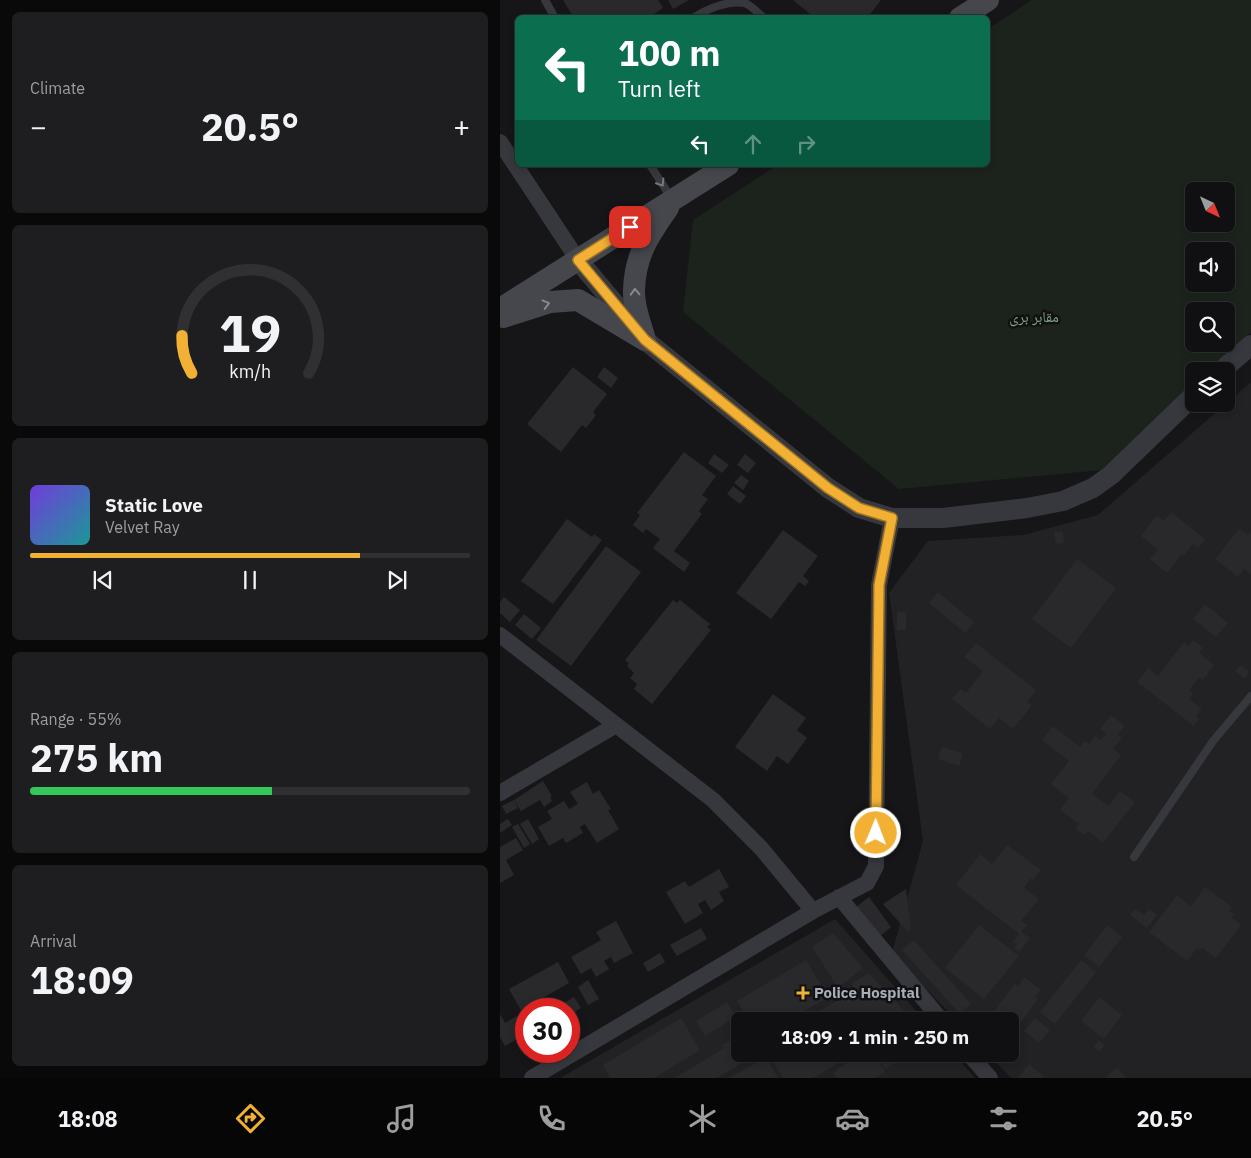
<!DOCTYPE html>
<html lang="en">
<head>
<meta charset="utf-8">
<style>
	body { margin:0; font-family:"IBM Plex Sans","Noto Naskh Arabic",sans-serif; background:#1e1e20; color:#f1f3f6; height:100vh; display:flex; flex-direction:column; font-size:19px; white-space:nowrap }
	* { box-sizing:border-box; margin:0 }
	p { font-size:16px; color:#9c9d9f }
	.icon { flex:none; width:28px; height:28px; fill:none; stroke:currentColor; stroke-width:2; stroke-linecap:round; stroke-linejoin:round }
	.map { position:relative; flex:1; overflow:hidden }
	.details { display:flex; flex-direction:column; gap:12px; padding:12px; background:#09090a; width:500px }
	.details>* { flex:none }
	.banner { position:absolute; left:15px; top:15px; width:475px; height:152px; border-radius:8px; box-shadow:0 2px 8px #0003,0 0 0 1px #303032; background:#0b6e4f; color:#fff; overflow:hidden }
	.needle { width:32px; rotate:137deg }
	.fabs { position:absolute; left:685px; top:182px; display:grid; gap:10px }
	.fabs a { display:grid; place-items:center; width:50px; height:50px; border-radius:8px; background:#101012; box-shadow:0 2px 8px #0003,0 0 0 1px #303032; font-size:25px }
	.speed { position:absolute; left:15px; top:998px; display:flex; gap:10px; font-size:25px; font-weight:700; text-align:center }
	.speed>* { display:grid; place-content:center; width:65px; height:65px; border-radius:50%; background:#101012; box-shadow:0 2px 8px #0003,0 0 0 1px #303032; line-height:1 }
	.speed .limit { border:8px solid #d22; background:#fff; color:#111 }
	.pin { position:absolute; display:grid; place-items:center; width:42px; height:42px; color:#fff; margin:-21px; border-radius:10px; box-shadow:0 2px 8px #0006 }
	.me { position:absolute; width:55px; margin:-28px; rotate:1deg; stroke-linejoin:round; filter:drop-shadow(0 0 4px #0008) }
	.turn { display:flex; align-items:center; gap:18px; height:105px; padding:0 20px; font-size:22px }
	.turn .icon { width:65px; height:65px; stroke-width:2.5 }
	.turn b { display:block; font-size:35px; line-height:42px }
	.lanes { display:flex; align-items:center; height:48px; padding:0 20px; background:#0003; justify-content:center; gap:25px; direction:ltr }
	.lanes .off { opacity:.35 }
	.big { font-size:38px; font-weight:700; line-height:1.1 }
	.details .widget { flex:1; display:flex; flex-direction:column; justify-content:center; gap:8px; min-width:0; padding:0 18px; border-radius:8px; background:#1e1e20 }
	.details .dial { align-items:center; gap:0 }
	.dial svg { height:130px; overflow:visible; fill:none; stroke:#303032; stroke-width:7; stroke-linecap:round; text-anchor:middle }
	.dial text { fill:#f1f3f6; stroke:none }
	.song { display:flex; align-items:center; gap:15px }
	.cover { width:60px; height:60px; border-radius:8px; background:linear-gradient(135deg,hsl(260 70% 55%),hsl(180 70% 35%)) }
	.played { height:5px; border-radius:2px; background:linear-gradient(90deg,#f2b134 75%,#303032 75%) }
	.keys { display:flex; justify-content:space-around; direction:ltr }
	.heat { display:flex; justify-content:space-between; align-items:center; font-size:28px; direction:ltr }
	.charge { height:8px; border-radius:4px; background:linear-gradient(90deg,#34c759 55%,#303032 0) }
	.trip { position:absolute; left:231px; top:1012px; width:288px; height:50px; border-radius:8px; background:#101012; box-shadow:0 2px 8px #0003,0 0 0 1px #303032; font-weight:700; line-height:50px; text-align:center }
	.dock { display:flex; height:80px; justify-content:space-around; align-items:center; background:#060607; color:#9c9d9f }
	.dock .icon { width:35px; height:35px }
	.dock .on { color:#f2b134 }
	.dock b { font-size:22px; color:#f1f3f6 }
	main { display:flex; flex:1; min-height:0 }
	.map>svg:first-child { display:block }
</style>
</head>
<body>
<main>
<section class="details">
<div class="widget"><p>Climate</p>
<div class="heat"><a>−</a><b class="big">20.5°</b><a>+</a></div>
</div>
<div class="widget dial"><svg viewBox="0 0 100 80">
<path d="M14 69A42 42 0 1 1 86 69"/>
<path d="M14 69A42 42 0 0 1 8 46" stroke="#f2b134"/>
<text x="50" y="56" font-size="32" font-weight="700">19</text>
<text x="50" y="72" font-size="11">km/h</text>
</svg></div>
<div class="widget">
<div class="song"><i class="cover"></i><div><b>Static Love</b><p>Velvet Ray</p></div></div>
<div class="played"></div>
<div class="keys"><svg class="icon" aria-label="previous" viewBox="0 0 24 24"><path d="M18 5L8 12l10 7zM5 5v14"/></svg><svg class="icon" aria-label="pause" viewBox="0 0 24 24"><path d="M8 5v14M16 5v14"/></svg><svg class="icon" aria-label="next" viewBox="0 0 24 24"><path d="M6 5l10 7-10 7zM19 5v14"/></svg></div>
</div>
<div class="widget"><p>Range · 55%</p><b class="big">275 km</b><div class="charge"></div></div>
<div class="widget"><p>Arrival</p><b class="big">18:09</b></div>
</section>
<div class="map">
<svg width="751" height="1078" viewBox="0 0 751 1078">
	<rect width="100%" height="100%" fill="#161618"/>
	<path fill="#222225" d="M 751,382 L 751,1078 L 511,1078 L 488,1054 L 510,1054 L 510,1021 L 457,1021 L 392,953 L 423,841 L 389,593 L 428,541 L 523,535 L 598,515 Z
		M 335,919 L 425,1021 L 240,1021 L 240,1054 L 454,1054 L 475,1078 L 60,1078 Z"/>
	<path fill="#1c231d" fill-rule="evenodd" d="M 532,0 L 751,0 L 751,332 L 710,371 L 694,371 L 694,386 L 602,470 L 399,489 L 183,312 L 193,220 L 278,165 L 488,165 L 488,29 ZM 694,191 L 726,191 L 726,224 L 694,224 ZM 694,251 L 726,251 L 726,284 L 694,284 ZM 694,311 L 726,311 L 726,344 L 694,344 Z"/>
	<path fill="#29292c" d="M 63,0 L 158,0 L 163,8 L 148,18 L 74,18 Z
		M 168,0 L 189,0 L 173,9 Z
		M 293,0 L 381,0 L 367,18 L 315,18 Z
		M 73,367 L 107,394 L 93,412 L 96,415 L 86,428 L 82,425 L 61,452 L 27,424 Z
		M 104,367 L 118,378 L 111,388 L 97,377 Z
		M 184,452 L 216,476 L 202,495 L 208,499 L 199,511 L 202,514 L 174,551 L 190,563 L 184,572 L 153,548 L 160,539 L 146,529 L 143,533 L 133,525 L 140,515 L 137,513 Z
		M 214,454 L 229,465 L 222,473 L 208,463 Z
		M 245,454 L 256,463 L 248,473 L 237,465 Z
		M 241,475 L 249,481 L 243,490 L 234,483 Z
		M 233,486 L 246,496 L 240,504 L 227,494 Z
		M 671,512 L 705,539 L 698,548 L 693,544 L 684,555 L 682,554 L 667,573 L 650,559 L 658,550 L 641,536 L 657,515 L 664,521 Z
		M 67,519 L 92,537 L 94,534 L 102,540 L 53,604 L 21,581 Z
		M 739,529 L 748,535 L 751,532 L 751,574 L 744,569 L 738,577 L 715,559 Z
		M 283,530 L 318,556 L 303,576 L 309,581 L 305,586 L 299,582 L 271,619 L 236,593 Z
		M 563,531 L 564,543 L 556,544 L 554,532 Z
		M 106,546 L 141,572 L 71,666 L 36,640 Z
		M 577,559 L 616,588 L 571,648 L 532,619 Z
		M 438,592 L 474,622 L 465,633 L 429,603 Z
		M 4,597 L 20,610 L 10,622 L 0,613 L 0,602 Z
		M 173,600 L 177,603 L 180,600 L 210,624 L 207,627 L 211,630 L 152,704 L 134,689 L 137,684 L 130,678 L 134,673 L 127,666 L 129,663 L 125,660 Z
		M 705,604 L 728,623 L 716,637 L 693,619 Z
		M 397,612 L 406,612 L 406,630 L 397,630 Z
		M 24,614 L 41,628 L 32,639 L 15,625 Z
		M 693,640 L 703,648 L 699,653 L 714,665 L 703,680 L 699,677 L 689,690 L 693,693 L 689,699 L 702,709 L 696,716 L 699,719 L 694,726 L 637,682 L 648,668 L 658,676 L 684,642 L 689,646 Z
		M 476,643 L 536,690 L 527,702 L 532,705 L 513,729 L 499,718 L 490,729 L 452,699 L 461,689 L 466,693 L 483,671 L 464,657 Z
		M 741,665 L 750,672 L 744,679 L 735,671 Z
		M 273,694 L 306,718 L 297,730 L 307,738 L 288,764 L 277,756 L 267,771 L 235,747 Z
		M 611,715 L 625,726 L 618,735 L 622,738 L 613,749 L 621,755 L 592,794 L 609,806 L 620,791 L 635,802 L 603,843 L 588,831 L 585,835 L 575,829 L 579,824 L 560,810 L 569,798 L 551,784 L 569,761 L 542,740 L 553,726 L 580,747 L 584,741 L 589,744 L 595,736 L 601,740 L 606,734 L 600,729 Z
		M 442,747 L 463,753 L 459,766 L 438,759 Z
		M 43,781 L 52,796 L 50,797 L 52,801 L 44,807 L 40,800 L 21,811 L 14,800 Z
		M 87,782 L 93,794 L 99,790 L 111,809 L 108,810 L 119,829 L 97,843 L 85,824 L 80,827 L 83,833 L 66,843 L 63,838 L 49,846 L 38,827 L 52,819 L 47,811 L 64,801 L 69,809 L 78,804 L 70,792 Z
		M 14,800 L 18,808 L 6,814 L 2,806 Z
		M 8,819 L 12,825 L 0,833 L 0,824 Z
		M 28,819 L 39,839 L 32,844 L 20,824 Z
		M 18,824 L 30,844 L 24,848 L 12,827 Z
		M 16,838 L 23,850 L 6,860 L 14,875 L 0,883 L 0,847 Z
		M 507,845 L 541,870 L 533,880 L 531,878 L 524,888 L 539,899 L 521,921 L 527,925 L 521,932 L 530,938 L 519,952 L 514,948 L 517,944 L 513,942 L 519,934 L 456,885 L 480,854 L 492,864 Z
		M 219,869 L 229,887 L 219,892 L 224,901 L 211,910 L 205,900 L 198,904 L 203,913 L 185,924 L 166,892 L 185,881 L 189,887 Z
		M 705,887 L 732,907 L 729,911 L 734,914 L 731,917 L 741,925 L 716,958 L 702,948 L 699,950 L 697,948 L 687,961 L 649,932 L 677,895 L 691,906 Z
		M 406,889 L 411,929 L 408,932 L 383,904 Z
		M 369,897 L 391,927 L 379,937 L 356,907 Z
		M 635,909 L 644,915 L 649,909 L 657,915 L 647,928 L 630,915 Z
		M 116,921 L 133,953 L 114,963 L 111,957 L 104,961 L 109,969 L 96,977 L 91,968 L 81,974 L 71,957 L 101,940 L 96,932 Z
		M 479,925 L 519,956 L 484,999 L 445,968 Z
		M 607,925 L 622,937 L 599,967 L 584,955 Z
		M 201,928 L 207,939 L 177,956 L 170,945 Z
		M 333,933 L 363,968 L 338,988 L 312,947 Z
		M 414,940 L 471,1004 L 460,1014 L 402,950 Z
		M 160,953 L 165,962 L 148,972 L 143,963 Z
		M 306,960 L 328,997 L 287,1021 L 249,1021 L 237,1001 Z
		M 581,960 L 596,972 L 555,1024 L 540,1012 Z
		M 58,962 L 69,983 L 39,1000 L 43,1007 L 26,1009 L 26,1034 L 5,1046 L 0,1037 L 0,1014 L 5,1023 L 22,1013 L 25,1020 L 26,1019 L 9,989 Z
		M 369,973 L 412,1019 L 409,1021 L 302,1021 L 356,990 L 351,984 Z
		M 524,977 L 541,990 L 535,997 L 538,999 L 510,1037 L 510,1021 L 487,1021 L 515,983 L 519,986 Z
		M 88,980 L 99,999 L 88,1005 L 78,987 Z
		M 74,997 L 81,1008 L 69,1015 L 69,1009 L 58,1009 L 57,1007 Z
		M 599,997 L 622,1015 L 604,1039 L 581,1021 Z
		M 227,1002 L 240,1023 L 233,1027 L 229,1021 L 205,1036 L 196,1021 Z
		M 181,1018 L 200,1050 L 154,1078 L 110,1078 L 103,1065 Z
		M 535,1018 L 550,1030 L 539,1043 L 524,1031 Z
		M 26,1035 L 26,1046 L 20,1049 L 16,1041 Z
		M 240,1035 L 240,1054 L 257,1054 L 217,1078 L 175,1078 L 224,1048 L 222,1045 Z
		M 599,1040 L 605,1045 L 599,1052 L 594,1047 Z
		M 268,1054 L 354,1054 L 313,1078 L 283,1078 Z
		M 362,1054 L 374,1054 L 385,1072 L 375,1078 L 337,1078 L 333,1072 Z
		M 376,1054 L 406,1054 L 408,1056 L 385,1069 Z
		M 266,1057 L 278,1078 L 229,1078 Z
		M 529,1064 L 545,1078 L 518,1078 Z
		M 617,1067 L 626,1078 L 605,1078 Z"/>
	<g fill="none" stroke-linecap="round" stroke-linejoin="round">
		<path stroke="#37383d" stroke-width="8" d="M 45,0 L 55,18
			M 193,18 C 207,9 228,0 245,3 C 252,6 258,13 264,18
			M 150,165 L 172,199
			M 634,857 L 713,741 L 751,696"/>
		<path stroke="#37383d" stroke-width="16" d="M 0,142 L 78,260
			M 0,635 L 213,800 L 261,848 L 313,911 L 367,883 L 376,866 L 379,585 L 392,518
			M 0,793 L 116,725
			M 339,897 L 442,1021
			M 469,1054 L 490,1078
			M 32,1078 L 313,911"/>
		<path stroke="#37383d" stroke-width="20" d="M 78,260 L 145,340 L 328,488 L 359,508 L 392,518 L 443,518 L 527,508 L 563,501 L 593,488 L 611,475 L 694,395
			M 721,371 L 751,345"/>
		<path stroke="#45474d" stroke-width="22" d="M 460,18 L 488,0
			M 0,309 L 228,165
			M 3,317 L 50,302 L 78,300 L 145,340
			M 145,340 C 141,324 133,307 134,290 C 135,255 149,235 168,208"/>
	</g>
	<defs><path id="oneway-chevron" d="M-2-3.5L2.5 0L-2 3.5" fill="none" stroke-width="1.6" stroke-linecap="round" stroke-linejoin="round" transform="scale(1.25)"/></defs>
	<use stroke="#757881" href="#oneway-chevron" transform="translate(161 183) rotate(57)"/>
	<g stroke="#858993">
		<use href="#oneway-chevron" transform="translate(135 292) rotate(-92)"/>
		<use href="#oneway-chevron" transform="translate(46 304) rotate(-15)"/>
	</g>
	<g fill="none" stroke-linecap="round" stroke-linejoin="round">
		<defs>
			<path id="route" d="M 130,227 L 78,260 L 145,340 L 328,488 L 359,508 L 392,518 L 379,585 L 376,833"/>
		</defs>
		<use href="#route" stroke="#9d7322" stroke-width="12"/>
		<use href="#route" stroke="#f2b134" stroke-width="9"/>
	</g>
	<path fill="#f2b134" stroke="#111113" stroke-width="2" d="M300.5 985.5h5v5h5v5h-5v5h-5v-5h-5v-5h5z"/>
	<g text-anchor="middle" stroke-width="5" stroke-linejoin="round" paint-order="stroke">
		<g font-size="15" fill="#7fa381" stroke="#111113">
			<text x="534" y="322">مقابر برى</text>
		</g>
		<g font-size="15" font-weight="bold" fill="#a8adb8" stroke="#111113" text-anchor="start">
			<text x="314" y="998">Police Hospital</text>
		</g>
	</g>
</svg>
<div class="fabs">
<a><svg class="needle" viewBox="-14 -14 28 28"><path d="M0-13l5 13h-10z" fill="#e53935"/><path d="M0 13l5-13h-10z" fill="#9c9d9f"/></svg></a>
<a><svg class="icon" aria-label="sound" viewBox="0 0 24 24"><path d="M4 9h4l5-4v14l-5-4H4zM17 9q2 3 0 6"/></svg></a>
<a><svg class="icon" aria-label="search" viewBox="0 0 24 24"><circle cx="10" cy="10" r="6"/><path d="M15 15l6 6"/></svg></a>
<a><svg class="icon" aria-label="layers" viewBox="0 0 24 24"><path d="M12 4l9 5-9 5-9-5zM3 14l9 5 9-5"/></svg></a>
</div>
<div class="speed"><div class="limit">30</div></div>
<div class="pin" style="left:130px;top:227px;background:#d93025"><svg class="icon" aria-label="arrive" viewBox="0 0 24 24"><path d="M6 21V4h12l-3 4 3 4H6"/></svg></div>
<svg class="me" style="left:376px;top:833px" viewBox="-20 -20 40 40"><circle r="17" fill="#f2b134" stroke="#fff" stroke-width="3"/><path d="M0-11L8 9 0 5-8 9z" fill="#fff"/></svg>
<div class="trip">18:09 · 1 min · 250 m</div>
<div class="banner">
<div class="turn"><svg class="icon" aria-label="left" viewBox="0 0 24 24"><path d="M17 20v-9H6M10 6l-5 5 5 5"/></svg><div><b>100 m</b>Turn left</div></div>
<div class="lanes"><svg class="icon" aria-label="left" viewBox="0 0 24 24"><path d="M17 20v-9H6M10 6l-5 5 5 5"/></svg><svg class="icon off" aria-label="ahead" viewBox="0 0 24 24"><path d="M12 20V5M6 11l6-6 6 6"/></svg><svg class="icon off" aria-label="right" viewBox="0 0 24 24"><path d="M7 20v-9h11M14 6l5 5-5 5"/></svg></div>
</div>
</div>
</main>
<nav class="dock">
<b>18:08</b>
<svg class="icon on" aria-label="directions" viewBox="0 0 24 24"><path d="M12 3l9 9-9 9-9-9zM9 14v-3h6M13 9l2 2-2 2"/></svg>
<svg class="icon" aria-label="music" viewBox="0 0 24 24"><path d="M9 18V5l10-2v13"/><circle cx="6" cy="18" r="3"/><circle cx="16" cy="16" r="3"/></svg>
<svg class="icon" aria-label="phone" viewBox="0 0 24 24"><path d="M5 4h4l2 5-3 2q2 4 5 5l2-3 5 2v4C11 20 4 13 5 4z"/></svg>
<svg class="icon" aria-label="climate" viewBox="0 0 24 24"><path d="M12 3v18M4 7l16 10M4 17L20 7"/></svg>
<svg class="icon" aria-label="car" viewBox="0 0 24 24"><path d="M5 17H2v-5l4-1 3-4h7l3 4 3 1v5h-3M9 17h6M6 11h13"/><circle cx="7" cy="17" r="2"/><circle cx="17" cy="17" r="2"/></svg>
<svg class="icon" aria-label="filters" viewBox="0 0 24 24"><path d="M4 7h16M4 17h16"/><circle cx="9" cy="7" r="2"/><circle cx="15" cy="17" r="2"/></svg>
<b>20.5°</b>
</nav>
</body>
</html>
